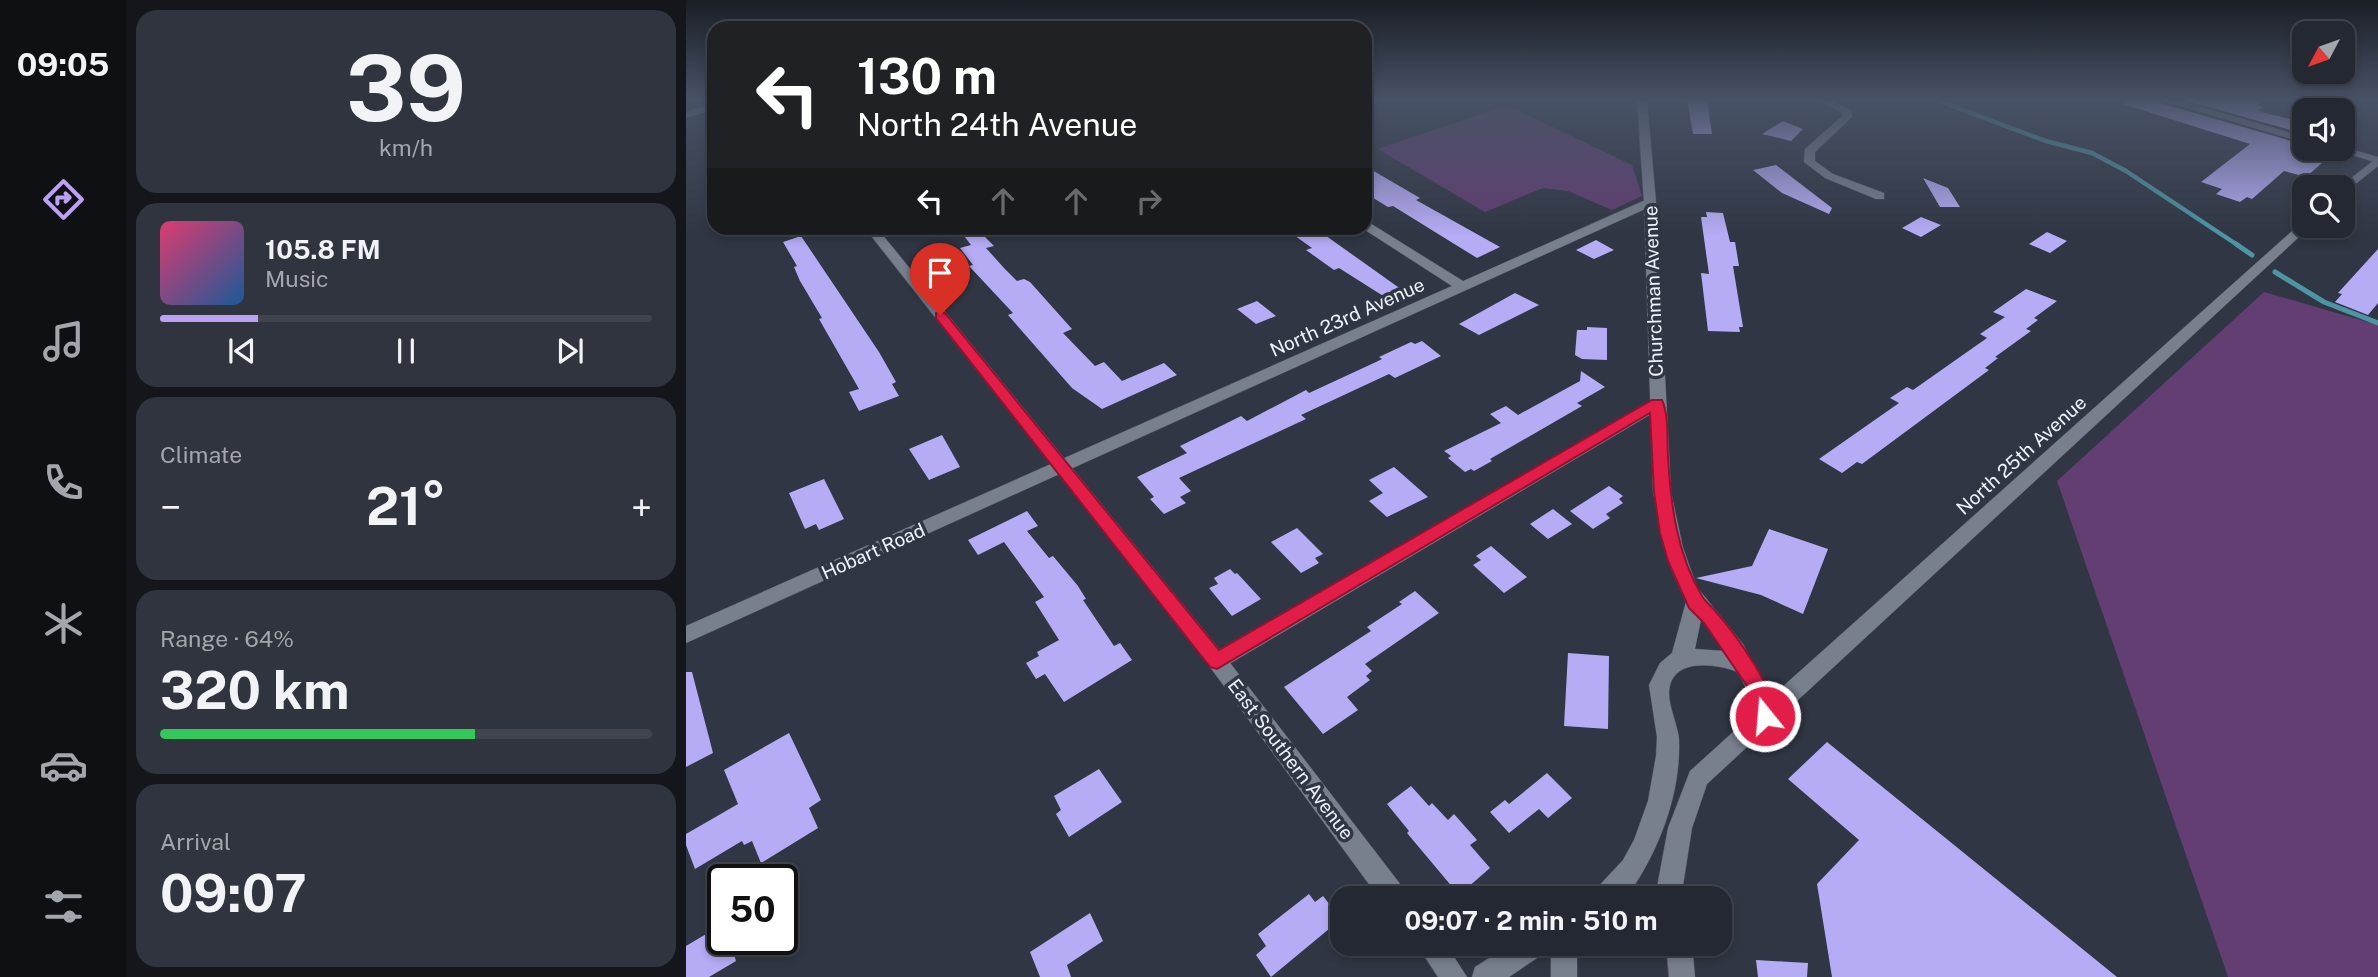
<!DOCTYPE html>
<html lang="en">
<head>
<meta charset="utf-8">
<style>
	body { margin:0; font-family:"Public Sans",sans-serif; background:#30343e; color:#f1f3f6; height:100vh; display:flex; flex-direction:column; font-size:26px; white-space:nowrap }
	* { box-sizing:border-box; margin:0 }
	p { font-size:23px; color:#a3a6ac }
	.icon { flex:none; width:38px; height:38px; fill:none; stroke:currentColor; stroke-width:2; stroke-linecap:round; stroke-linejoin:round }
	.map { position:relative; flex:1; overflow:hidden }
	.side { display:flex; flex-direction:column; gap:10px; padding:10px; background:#14161c; width:560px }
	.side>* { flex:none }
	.banner { position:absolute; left:21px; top:21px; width:665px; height:214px; border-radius:21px; box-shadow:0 4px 10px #0003,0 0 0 2px #41444d; background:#202124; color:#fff; overflow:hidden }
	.needle { width:46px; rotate:229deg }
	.controls { position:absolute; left:1606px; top:21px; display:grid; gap:14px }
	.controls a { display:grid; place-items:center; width:63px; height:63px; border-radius:14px; background:#242832; box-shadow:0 4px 10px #0003,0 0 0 2px #41444d; font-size:35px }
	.speed { position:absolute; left:21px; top:864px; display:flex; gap:14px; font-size:35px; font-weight:700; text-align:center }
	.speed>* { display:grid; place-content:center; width:91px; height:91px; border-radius:50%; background:#242832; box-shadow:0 4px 10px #0003,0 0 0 2px #41444d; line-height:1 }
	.speed .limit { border:4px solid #111; border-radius:10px; background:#fff; color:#111 }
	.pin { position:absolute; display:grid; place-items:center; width:60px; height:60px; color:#fff; margin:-72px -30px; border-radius:50% 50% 50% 0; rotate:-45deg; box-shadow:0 0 7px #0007 }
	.pin .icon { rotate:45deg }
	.me { position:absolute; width:77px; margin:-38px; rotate:343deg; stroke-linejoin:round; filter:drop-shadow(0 0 5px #0008) }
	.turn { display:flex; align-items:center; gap:24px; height:147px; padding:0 35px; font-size:32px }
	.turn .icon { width:91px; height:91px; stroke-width:2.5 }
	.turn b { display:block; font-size:49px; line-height:60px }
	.lanes { display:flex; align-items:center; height:66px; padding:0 35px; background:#0003; justify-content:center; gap:35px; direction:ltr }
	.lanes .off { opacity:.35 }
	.big { font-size:52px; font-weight:700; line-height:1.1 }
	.side .widget { flex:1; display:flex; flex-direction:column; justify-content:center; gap:10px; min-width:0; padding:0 24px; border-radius:21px; background:#30343e }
	.side .dial { align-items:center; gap:0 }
	.dial b { font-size:91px; line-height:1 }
	.song { display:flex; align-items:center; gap:21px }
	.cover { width:84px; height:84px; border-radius:10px; background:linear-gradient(135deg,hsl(340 70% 55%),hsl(210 70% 35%)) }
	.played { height:7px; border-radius:4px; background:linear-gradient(90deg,#bca0f2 20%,#41444d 20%) }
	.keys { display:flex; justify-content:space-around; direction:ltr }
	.heat { display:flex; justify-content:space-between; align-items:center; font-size:38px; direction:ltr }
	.charge { height:10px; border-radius:5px; background:linear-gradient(90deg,#34c759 64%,#41444d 0) }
	.trip { position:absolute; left:644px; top:886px; width:402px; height:70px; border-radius:21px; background:#242832; box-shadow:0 4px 10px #0003,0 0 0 2px #41444d; font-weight:700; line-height:70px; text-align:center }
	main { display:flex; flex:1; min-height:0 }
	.tab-bar { display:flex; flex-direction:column; width:126px; justify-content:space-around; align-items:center; background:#0e1014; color:#a3a6ac }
	.tab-bar .icon { width:49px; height:49px }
	.tab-bar .active { color:#bca0f2 }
	.tab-bar b { font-size:32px; color:#f1f3f6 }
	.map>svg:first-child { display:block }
</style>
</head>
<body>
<main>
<nav class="tab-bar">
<b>09:05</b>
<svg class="icon active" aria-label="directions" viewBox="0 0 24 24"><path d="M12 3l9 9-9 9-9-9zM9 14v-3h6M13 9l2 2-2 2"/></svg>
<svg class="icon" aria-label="music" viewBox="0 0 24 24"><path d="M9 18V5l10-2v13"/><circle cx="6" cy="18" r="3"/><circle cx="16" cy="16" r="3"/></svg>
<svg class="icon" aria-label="phone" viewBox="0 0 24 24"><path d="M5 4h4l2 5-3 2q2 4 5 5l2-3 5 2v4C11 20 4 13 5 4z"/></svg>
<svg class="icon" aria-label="climate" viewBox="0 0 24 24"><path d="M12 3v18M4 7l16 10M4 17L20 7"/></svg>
<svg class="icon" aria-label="car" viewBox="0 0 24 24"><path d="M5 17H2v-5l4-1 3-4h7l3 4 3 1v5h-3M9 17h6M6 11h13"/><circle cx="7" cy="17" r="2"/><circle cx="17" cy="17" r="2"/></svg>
<svg class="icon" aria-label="filters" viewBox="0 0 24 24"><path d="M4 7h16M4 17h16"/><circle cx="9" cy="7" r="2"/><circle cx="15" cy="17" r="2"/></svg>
</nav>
<section class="side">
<div class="widget dial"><b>39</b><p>km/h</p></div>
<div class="widget">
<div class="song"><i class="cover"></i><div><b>105.8 FM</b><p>Music</p></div></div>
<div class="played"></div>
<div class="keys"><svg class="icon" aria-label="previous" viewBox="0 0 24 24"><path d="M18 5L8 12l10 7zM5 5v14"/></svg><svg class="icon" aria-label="pause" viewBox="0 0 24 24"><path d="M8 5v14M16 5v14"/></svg><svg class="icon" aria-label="next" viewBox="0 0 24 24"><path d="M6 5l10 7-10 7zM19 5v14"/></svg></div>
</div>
<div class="widget"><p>Climate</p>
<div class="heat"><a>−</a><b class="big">21°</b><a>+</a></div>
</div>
<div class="widget"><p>Range · 64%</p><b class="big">320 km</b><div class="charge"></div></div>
<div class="widget"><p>Arrival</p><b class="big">09:07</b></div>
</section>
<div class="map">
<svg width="1692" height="977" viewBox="0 0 1692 977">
	<rect width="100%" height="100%" fill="#303643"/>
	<path fill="#623e72" d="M 821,105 L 946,165 L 956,196 L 926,210 L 882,191 L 857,188 L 799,212 L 692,149 Z
		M 1578,292 L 1692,325 L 1692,977 L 1542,977 L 1371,481 Z"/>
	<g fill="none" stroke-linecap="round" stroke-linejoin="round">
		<path stroke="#4d95a3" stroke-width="4.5" d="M 1250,100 L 1360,141 L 1406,153 L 1440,171 L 1553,246"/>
		<path stroke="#4d95a3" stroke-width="5" d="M 1550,244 L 1566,255
			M 1589,272 L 1638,302 L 1692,323"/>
	</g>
	<path fill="#b6acf6" d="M 1001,100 L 1021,100 L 1026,134 L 1007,134 Z
		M 1438,100 L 1472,100 L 1474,103 L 1619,145 L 1619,149 L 1644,156 L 1620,177 L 1598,171 L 1566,199 L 1561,197 L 1554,202 L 1530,194 L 1536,189 L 1515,182 L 1564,144 L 1437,104 Z
		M 1498,100 L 1579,100 L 1572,105 L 1577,107 L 1572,111 L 1619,123 L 1619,134 Z
		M 1097,121 L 1117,129 L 1105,141 L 1076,134 Z
		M 1090,165 L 1146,208 L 1143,214 L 1096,193 L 1067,170 Z
		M 679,166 L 734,198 L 730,200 L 814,247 L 791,258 L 707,206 L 702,207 L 679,193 Z
		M 1237,178 L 1262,188 L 1274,207 L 1254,207 Z
		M 1020,212 L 1037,213 L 1044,242 L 1049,242 L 1053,266 L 1047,266 L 1057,327 L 1053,327 L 1054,332 L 1022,331 L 1015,273 L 1023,274 L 1015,217 L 1021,217 Z
		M 1235,217 L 1255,225 L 1235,237 L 1216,228 Z
		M 272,228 L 290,228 L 308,246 L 300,248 L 318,268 L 331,281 L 338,279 L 344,282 L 386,329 L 377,333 L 409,366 L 418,362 L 436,381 L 478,363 L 491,375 L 416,409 L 386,388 L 322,315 L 327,313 L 283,266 L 287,265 L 274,248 L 285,245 Z
		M 598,228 L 629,228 L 719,292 L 702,299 L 653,268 L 648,270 L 620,250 L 626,248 Z
		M 1361,232 L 1381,241 L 1364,253 L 1343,244 Z
		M 115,236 L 193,352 L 210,382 L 206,384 L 213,396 L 173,411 L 163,392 L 173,389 L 133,319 L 136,318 L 114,281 L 108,267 L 111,266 L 97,242 Z
		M 910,240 L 928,250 L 908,259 L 890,250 Z
		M 1692,249 L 1692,303 L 1682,315 L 1649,302 L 1656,294 L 1652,293 Z
		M 1340,289 L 1371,301 L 1348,318 L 1352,320 L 1340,329 L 1345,331 L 1309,357 L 1312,358 L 1299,368 L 1303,370 L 1176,464 L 1171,462 L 1156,473 L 1133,459 L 1213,403 L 1204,398 L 1221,387 L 1227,390 L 1301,338 L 1294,334 L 1319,317 L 1307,312 Z
		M 829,293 L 853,305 L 793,335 L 773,324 Z
		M 571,301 L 590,316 L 570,324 L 551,309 Z
		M 901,327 L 921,328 L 921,360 L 896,359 L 889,355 L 891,330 L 901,330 Z
		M 736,341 L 755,356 L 709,378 L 703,374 L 615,415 L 620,419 L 493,478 L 505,491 L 494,497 L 500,503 L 478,514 L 464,499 L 468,497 L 451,477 L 501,453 L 494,446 L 537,425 L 555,416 L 561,421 L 620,390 L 623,393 L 690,362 L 696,359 L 693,357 L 725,342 L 729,344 Z
		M 895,371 L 919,387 L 891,403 L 896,406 L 804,459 L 806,461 L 788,471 L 785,469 L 779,472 L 762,458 L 765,456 L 758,451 L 815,423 L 804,414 L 820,406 L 832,415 L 894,381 Z
		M 256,435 L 274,467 L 243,480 L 223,449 Z
		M 708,467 L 742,497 L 701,517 L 683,501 L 697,493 L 683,480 Z
		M 138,479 L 158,519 L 133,530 L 130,524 L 119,529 L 103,493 Z
		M 923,486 L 937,496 L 933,499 L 937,503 L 920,514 L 924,518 L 907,529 L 884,511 Z
		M 867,509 L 886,524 L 862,539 L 844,524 Z
		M 341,511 L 352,526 L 341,531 L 363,558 L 367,556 L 392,586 L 400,599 L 397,600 L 428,646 L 434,643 L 446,660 L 378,702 L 359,674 L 350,679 L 340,663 L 353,656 L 351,652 L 373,640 L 349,602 L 358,597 L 318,542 L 292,555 L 282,540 Z
		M 611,528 L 637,554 L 629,558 L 633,563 L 615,573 L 585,542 Z
		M 1083,529 L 1142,549 L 1117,614 L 1075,595 L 1010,578 L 1066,566 Z
		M 805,546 L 841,577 L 818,593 L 787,565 L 795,560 L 790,556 Z
		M 544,569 L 549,574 L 551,573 L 575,599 L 546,616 L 523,588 L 532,584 L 528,578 Z
		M 729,591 L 753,613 L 679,664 L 686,671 L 680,676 L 684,680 L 661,697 L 672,710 L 637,734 L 598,687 L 685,631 L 681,627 L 716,604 L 713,602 Z
		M 882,653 L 923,656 L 922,729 L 878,726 Z
		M 0,672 L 6,672 L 27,753 L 0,767 Z
		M 103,733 L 135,800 L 123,808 L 132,828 L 75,863 L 66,841 L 58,845 L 56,841 L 9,869 L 0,845 L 0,834 L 52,804 L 38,770 Z
		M 1141,742 L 1431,977 L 1146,977 L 1131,884 L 1173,840 L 1102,779 Z
		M 413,769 L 436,802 L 383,837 L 370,814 L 375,810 L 368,796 Z
		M 861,773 L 886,798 L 862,818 L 853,809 L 823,833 L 804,812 L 819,800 L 823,804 Z
		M 725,786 L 743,806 L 746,803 L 762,820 L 768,814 L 791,840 L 784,845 L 804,868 L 773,895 L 721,833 L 723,831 L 701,804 Z
		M 623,894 L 629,902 L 637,896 L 655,919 L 585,977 L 570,955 L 580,946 L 572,934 Z
		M 404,913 L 417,941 L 381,965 L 385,977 L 354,977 L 344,952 Z
		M 37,924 L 37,940 L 44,940 L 50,961 L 23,977 L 0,977 L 0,946 Z
		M 1070,960 L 1122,963 L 1121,977 L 1072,977 Z"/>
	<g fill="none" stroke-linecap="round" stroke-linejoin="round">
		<defs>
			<path id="street" d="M 1132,100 L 1144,100 L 1165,110 L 1166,117 L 1129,152 L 1129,161 L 1147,174 L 1198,193 L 1198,199 L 1190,199 L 1139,178 L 1118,162 L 1119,149 L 1156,116 L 1156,113 Z
				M 1475,100 L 1490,100 L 1619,137 L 1619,143 Z
				M 28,103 L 28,109 L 0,118 L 0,112 Z
				M 1657,147 L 1692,157 L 1692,163 L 1646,149 Z
				M 964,198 L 968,199 L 968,205 L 0,643 L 0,626 L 766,286 L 676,228 L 679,228 L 679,220 L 777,281 Z
				M 971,398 L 977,399 L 979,403 L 977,407 L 538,667 L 531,670 L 524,667 L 521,661 L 524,655 Z"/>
			<path id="secondary" d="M 951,100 L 961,100 L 970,202 L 985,492 L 997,548 L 1011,587 L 1057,644 L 1085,697 L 1615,223 L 1625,226 L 1021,784 L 1006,828 L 995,898 L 969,898 L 982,828 L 1004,771 L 1068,713 L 1062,692 L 1052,672 C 1033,665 995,658 985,682 C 978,700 992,722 993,740 C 995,794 973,851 942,895 L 938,898 L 906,898 L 910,889 L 937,860 L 948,840 L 962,801 L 970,756 L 971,737 L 963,685 L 974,663 L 986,653 L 1000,602 L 982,562 L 967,492 L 958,202 ZM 1015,620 L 1039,651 L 1009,649 Z
				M 1692,157 L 1692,166 L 1657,194 L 1657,187 L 1654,187 Z
				M 179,228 L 191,228 L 538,655 L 718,889 L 722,898 L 693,898 L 524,667 Z
				M 730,943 L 759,943 L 781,977 L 752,977 Z
				M 827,943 L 864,943 L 860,952 L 823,977 L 786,977 L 789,967 Z
				M 865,943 L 891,943 L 891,977 L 865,977 Z
				M 980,943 L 1006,943 L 1009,977 L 983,977 Z"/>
		</defs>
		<use href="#street" stroke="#50545f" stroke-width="1"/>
		<use href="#secondary" stroke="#50545f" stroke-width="1"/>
		<use href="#street" fill="#78808e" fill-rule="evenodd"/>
		<use href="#secondary" fill="#78808e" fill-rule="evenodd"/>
	</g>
	<linearGradient id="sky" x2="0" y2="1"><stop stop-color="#1a1e25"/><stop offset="0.42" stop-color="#485266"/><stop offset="1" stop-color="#485266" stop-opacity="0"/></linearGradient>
	<rect width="1692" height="236" fill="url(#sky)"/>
	<path fill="#e11d48" stroke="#92132f" stroke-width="2" d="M 254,311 L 259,313 L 533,650 L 966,400 L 976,400 C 983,415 981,440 982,458 C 985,506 991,554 1016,596 C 1019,602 1026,606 1030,612 C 1047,631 1098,698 1086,722 L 1079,725 L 1072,722 L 1061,686 L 1018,623 L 1003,608 L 982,561 L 974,533 L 968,492 L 964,413 L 531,669 L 524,667 L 250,318 L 250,313 Z"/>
	<g text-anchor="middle" stroke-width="7" stroke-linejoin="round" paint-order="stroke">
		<g font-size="19" fill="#eef2fa" stroke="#303643">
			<text transform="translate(967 291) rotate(-92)" y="7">Churchman Avenue</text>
			<text transform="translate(661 317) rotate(-24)" y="7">North 23rd Avenue</text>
			<text transform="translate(1335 455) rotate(-42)" y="7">North 25th Avenue</text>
			<text transform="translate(187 551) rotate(-24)" y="7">Hobart Road</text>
			<text transform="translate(605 759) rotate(53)" y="7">East Southern Avenue</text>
		</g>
	</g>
</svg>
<div class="controls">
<a><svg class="needle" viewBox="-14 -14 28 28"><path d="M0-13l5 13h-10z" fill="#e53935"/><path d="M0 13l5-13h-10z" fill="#a3a6ac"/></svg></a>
<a><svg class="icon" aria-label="sound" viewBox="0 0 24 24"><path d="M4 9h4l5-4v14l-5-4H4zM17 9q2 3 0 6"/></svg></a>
<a><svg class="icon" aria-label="search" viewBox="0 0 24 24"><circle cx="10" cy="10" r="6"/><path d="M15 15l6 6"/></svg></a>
</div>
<div class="speed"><div class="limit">50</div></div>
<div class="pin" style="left:254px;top:315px;background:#d93025"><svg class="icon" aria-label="arrive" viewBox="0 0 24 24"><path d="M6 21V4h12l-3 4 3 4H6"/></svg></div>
<svg class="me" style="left:1079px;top:716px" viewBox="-20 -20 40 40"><circle r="17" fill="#e11d48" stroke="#fff" stroke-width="3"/><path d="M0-11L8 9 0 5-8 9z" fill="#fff"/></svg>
<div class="trip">09:07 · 2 min · 510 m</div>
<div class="banner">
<div class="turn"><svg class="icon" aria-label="left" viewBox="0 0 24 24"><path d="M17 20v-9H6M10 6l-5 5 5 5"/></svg><div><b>130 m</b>North 24th Avenue</div></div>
<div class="lanes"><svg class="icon" aria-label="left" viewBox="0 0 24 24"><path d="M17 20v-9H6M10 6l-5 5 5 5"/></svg><svg class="icon off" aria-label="ahead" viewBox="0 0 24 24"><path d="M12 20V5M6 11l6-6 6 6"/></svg><svg class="icon off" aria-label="ahead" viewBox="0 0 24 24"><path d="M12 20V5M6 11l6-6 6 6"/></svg><svg class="icon off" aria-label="right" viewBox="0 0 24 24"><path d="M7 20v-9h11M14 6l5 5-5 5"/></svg></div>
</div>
</div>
</main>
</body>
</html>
